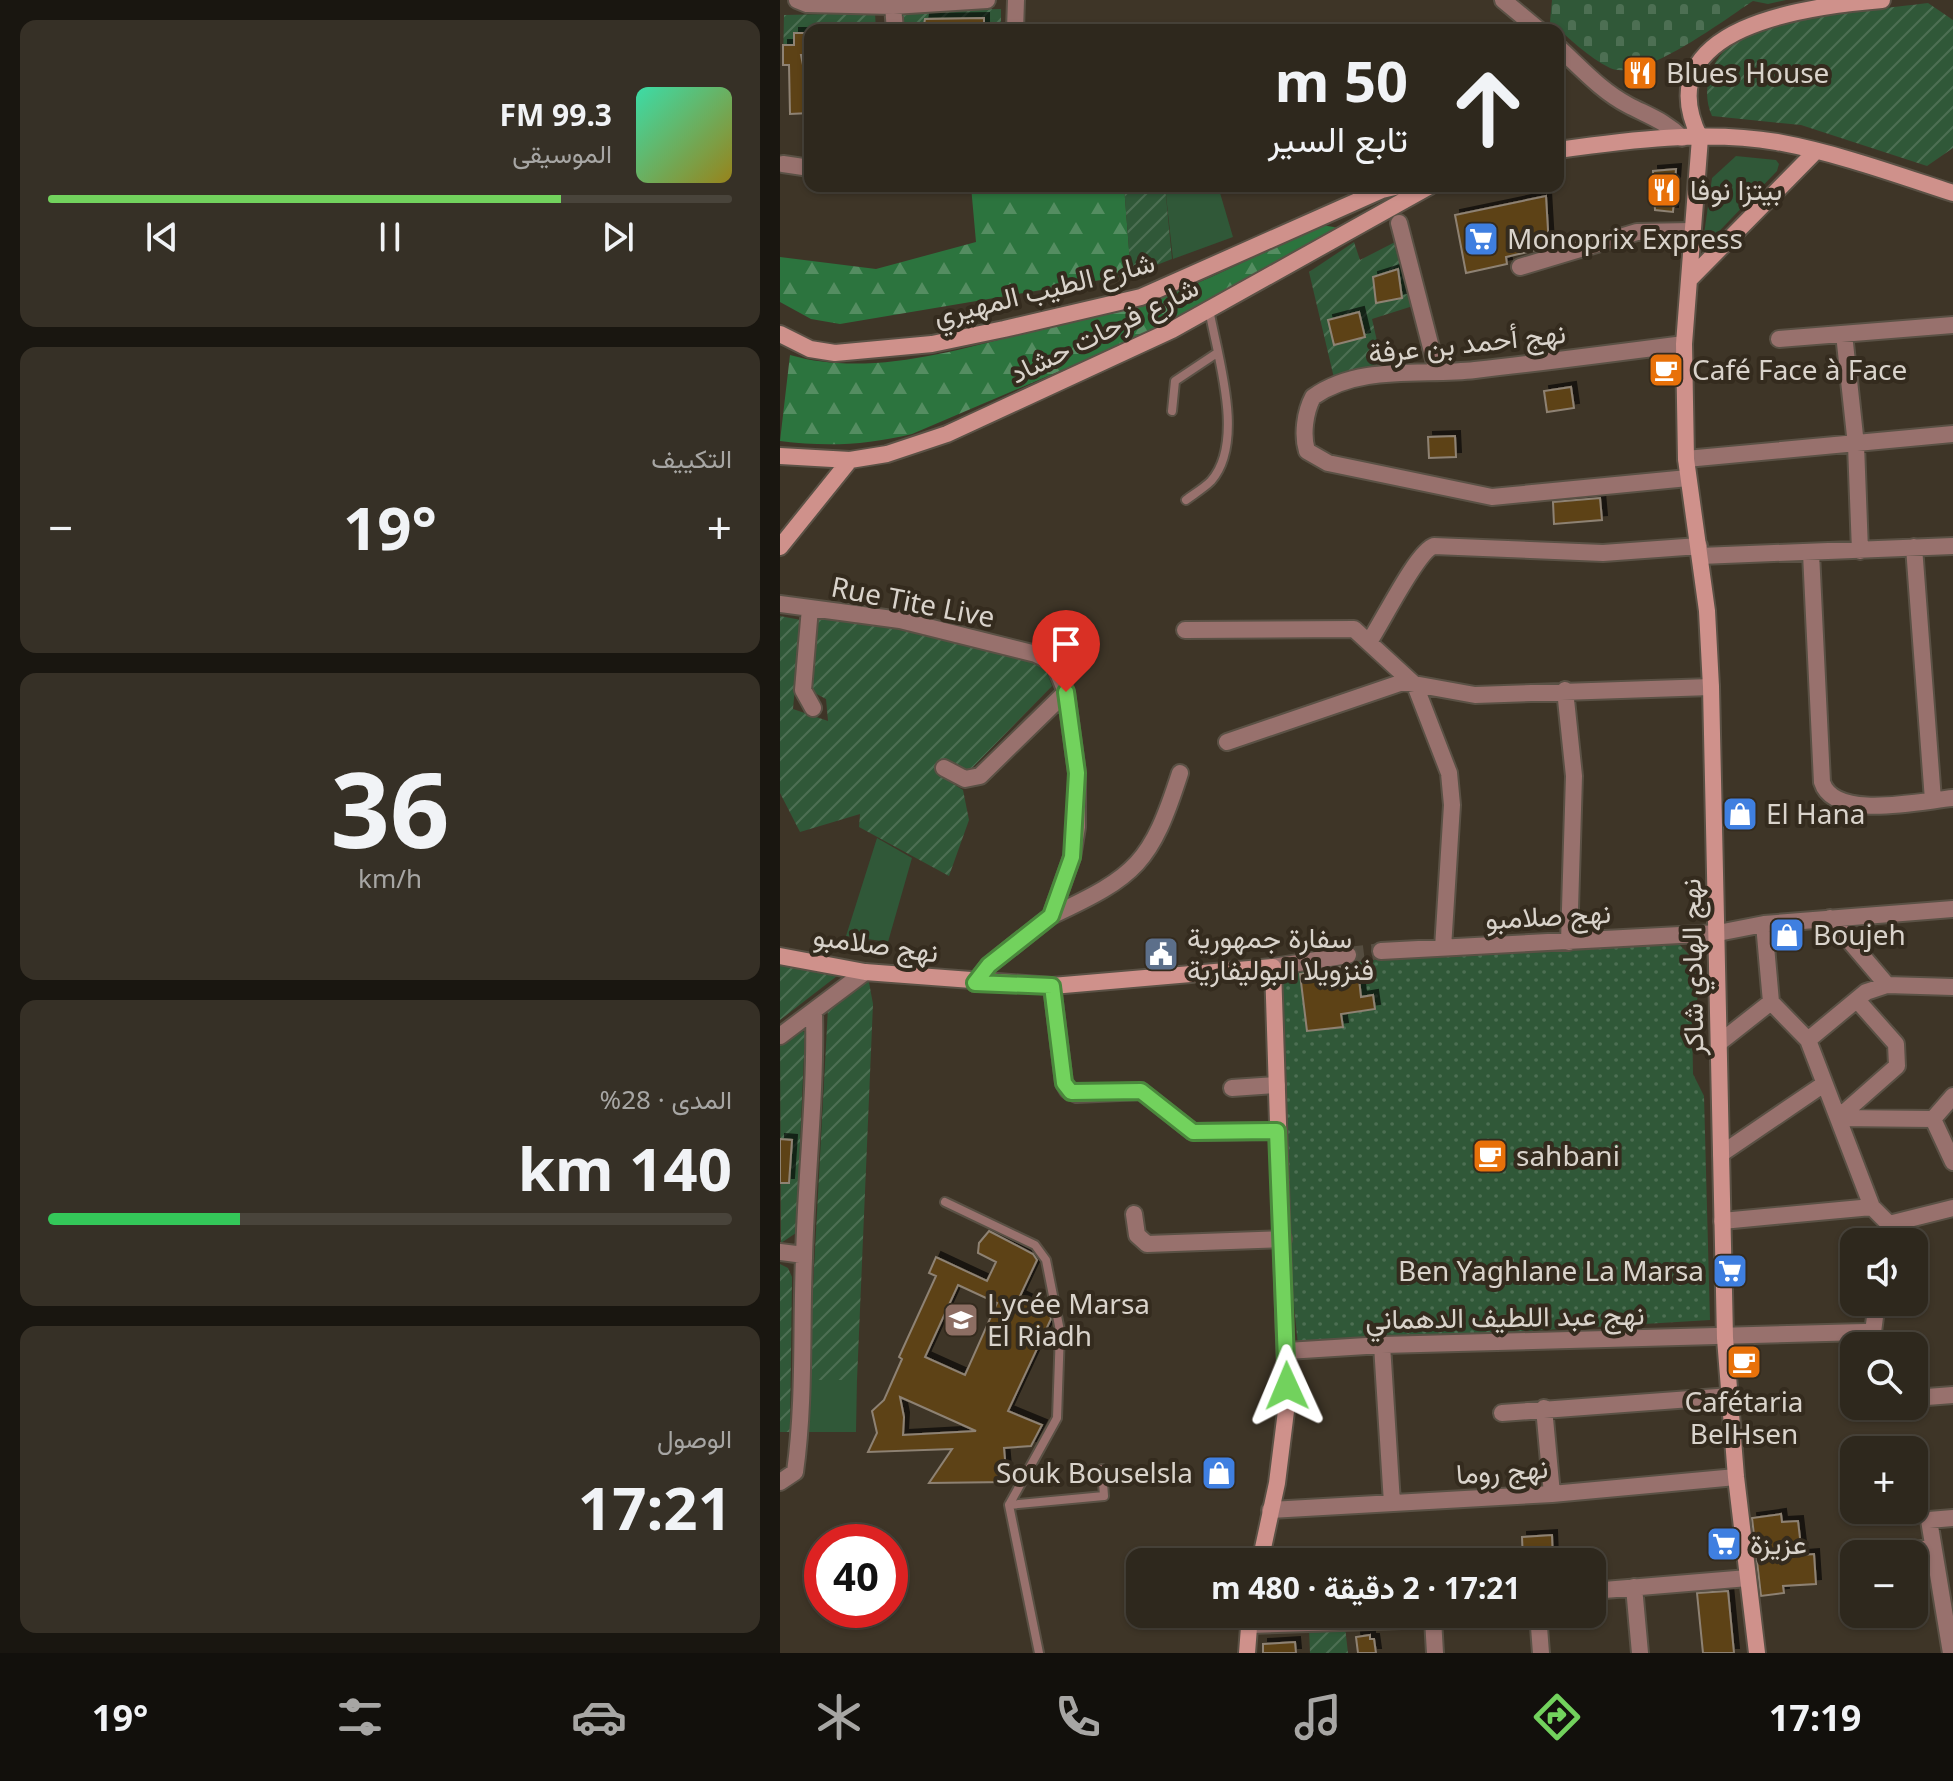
<!DOCTYPE html>
<html lang="ar">
<head>
<meta charset="utf-8">
<style>
	body { margin:0; font-family:"Noto Sans",Vazirmatn,sans-serif; background:#363026; color:#f1f3f6; direction:rtl; height:100vh; display:flex; flex-direction:column; font-size:30px; white-space:nowrap }
	* { box-sizing:border-box; margin:0 }
	p { font-size:26px; color:#a7a6a4 }
	.icon { flex:none; width:44px; height:44px; fill:none; stroke:currentColor; stroke-width:2; stroke-linecap:round; stroke-linejoin:round }
	.map { position:relative; flex:1; overflow:hidden; direction:ltr }
	.sheet { display:flex; flex-direction:column; gap:20px; padding:20px; background:#191610; width:780px }
	.sheet>* { flex:none }
	.top-card { position:absolute; left:24px; top:24px; width:760px; height:168px; border-radius:16px; box-shadow:0 2px 6px #0004,0 0 0 2px #49443b; direction:rtl; background:#2e281d; color:#f1f3f6; overflow:hidden }
	.controls { position:absolute; left:1060px; top:1228px; display:grid; gap:16px }
	.controls a { display:grid; place-items:center; width:88px; height:88px; border-radius:16px; background:#2e281d; box-shadow:0 2px 6px #0004,0 0 0 2px #49443b; font-size:40px }
	.speed { position:absolute; left:24px; top:1524px; display:flex; gap:16px; font-size:40px; font-weight:700; text-align:center }
	.speed>* { display:grid; place-content:center; width:104px; height:104px; border-radius:50%; background:#2e281d; box-shadow:0 2px 6px #0004,0 0 0 2px #49443b; line-height:1 }
	.speed .limit { border:12px solid #d22; background:#fff; color:#111 }
	.pin { position:absolute; display:grid; place-items:center; width:68px; height:68px; color:#fff; margin:-82px -34px; border-radius:50% 50% 50% 0; rotate:-45deg; box-shadow:0 0 8px #0007 }
	.pin .icon { rotate:45deg }
	.me { position:absolute; width:88px; margin:-44px; rotate:359deg; stroke-linejoin:round; filter:drop-shadow(0 0 6px #0008) }
	.turn { display:flex; align-items:center; gap:28px; height:168px; padding:0 24px; font-size:36px }
	.turn .icon { width:104px; height:104px; stroke-width:2.5 }
	.turn b { display:block; font-size:56px; line-height:68px }
	.big { font-size:60px; font-weight:700; line-height:1.1 }
	.sheet .widget { flex:1; display:flex; flex-direction:column; justify-content:center; gap:12px; min-width:0; padding:0 28px; border-radius:16px; background:#363026 }
	.sheet .dial { align-items:center; gap:0 }
	.dial b { font-size:104px; line-height:1 }
	.song { display:flex; align-items:center; gap:24px }
	.cover { width:96px; height:96px; border-radius:12px; background:linear-gradient(135deg,hsl(160 70% 55%),hsl(50 70% 35%)) }
	.played { height:8px; border-radius:4px; background:linear-gradient(90deg,#72d25d 75%,#49443b 75%) }
	.keys { display:flex; justify-content:space-around; direction:ltr }
	.heat { display:flex; justify-content:space-between; align-items:center; font-size:44px; direction:ltr }
	.charge { height:12px; border-radius:6px; background:linear-gradient(90deg,#34c759 28%,#49443b 0) }
	.trip { position:absolute; left:346px; top:1548px; width:480px; height:80px; border-radius:16px; background:#2e281d; box-shadow:0 2px 6px #0004,0 0 0 2px #49443b; font-weight:700; line-height:80px; text-align:center; direction:rtl }
	.menu { display:flex; height:128px; justify-content:space-around; align-items:center; background:#12100c; color:#a7a6a4 }
	.menu .icon { width:56px; height:56px }
	.menu .current { color:#72d25d }
	.menu b { font-size:36px; color:#f1f3f6 }
	main { display:flex; flex:1; min-height:0 }
	.map>svg:first-child { display:block }
</style>
</head>
<body>
<main>
<div class="map">
<svg width="1173" height="1653" viewBox="0 0 1173 1653">
	<defs>
		<pattern id="forest-firs" width="22" height="20" patternUnits="userSpaceOnUse" patternTransform="scale(2)"><rect width="22" height="20" fill="#2c743e"/><path d="M5 1l3.5 6h-7zM16 11l3.5 6h-7z" fill="#548d61"/></pattern>
		<pattern id="cemetery-stones" width="16" height="16" patternUnits="userSpaceOnUse" patternTransform="scale(2)"><rect width="16" height="16" fill="#305838"/><path d="M2 7V4a2 2 0 0 1 4 0v3zM10 15v-3a2 2 0 0 1 4 0v3z" fill="#4d6f53"/></pattern>
		<pattern id="park-dots" width="8" height="8" patternUnits="userSpaceOnUse" patternTransform="scale(2)"><rect width="8" height="8" fill="#305838"/><path d="M2 2h.1M6 6h.1" fill="none" stroke="#4d6f53" stroke-width="1.8" stroke-linecap="round"/></pattern>
		<pattern id="garden-furrows" width="10" height="10" patternUnits="userSpaceOnUse" patternTransform="scale(2)"><rect width="10" height="10" fill="#305838"/><path d="M-1 1l2-2M0 10L10 0M9 11l2-2" fill="none" stroke="#4d6f53"/></pattern>
		<filter id="shadow"><feDropShadow dx="5" dy="-5" stdDeviation="0" flood-color="#0009"/></filter>
	</defs>
	<rect width="100%" height="100%" fill="#3e3527"/>
	<path fill="#305838" d="M 956,156 L 996,160 L 999,164 L 997,171 L 926,245 L 923,241 L 932,178 Z
		M 385,186 L 438,186 L 453,237 L 393,259 Z
		M 97,838 L 132,858 L 108,942 L 66,936 Z
		M 28,1380 L 77,1380 L 76,1432 L 27,1432 Z"/>
	<path fill="url(#forest-firs)" d="M 191,186 L 344,186 L 351,275 L 60,324 L 31,319 L 0,302 L 0,257 L 96,269 L 196,242 Z
		M 542,225 L 559,228 L 397,321 L 132,434 C 86,445 47,447 0,441 L 10,355 C 93,379 187,347 268,327 C 300,320 333,315 363,304 C 425,283 483,252 542,225 Z"/>
	<path fill="url(#cemetery-stones)" d="M 772,0 L 1006,0 L 988,4 L 973,1 C 945,19 862,83 830,68 C 809,58 788,37 770,22 Z"/>
	<path fill="url(#park-dots)" d="M 897,942 L 926,972 L 912,1015 L 913,1074 L 924,1096 L 930,1320 L 518,1345 L 507,1239 L 499,970 L 661,953 Z"/>
	<path fill="url(#garden-furrows)" d="M 1148,3 L 1173,20 L 1173,148 L 1147,166 L 1021,125 L 932,116 C 921,92 929,63 950,45 C 984,18 1103,9 1148,3 Z
		M 221,9 L 221,30 L 115,30 L 115,11 Z
		M 95,13 L 96,30 L 30,30 L 30,65 L 3,65 L 4,15 Z
		M 344,186 L 385,186 L 392,259 L 351,275 Z
		M 619,240 L 636,305 L 592,319 L 602,363 L 554,378 L 529,272 L 574,242 L 580,260 Z
		M 35,615 L 107,627 L 264,664 L 272,686 L 189,771 L 164,758 L 156,773 L 183,790 L 189,820 L 169,876 L 79,827 L 80,814 L 20,832 L 0,793 L 0,616 L 21,620 L 13,709 L 48,721 L 46,699 L 29,690 Z
		M 0,965 L 57,976 L 0,1020 Z
		M 88,977 L 93,1004 L 77,1380 L 28,1380 L 48,1008 Z
		M 19,1026 L 25,1033 L 16,1233 L 1,1243 L 0,1040 Z
		M 0,1264 L 8,1268 L 12,1277 L 10,1432 L 0,1432 Z
		M 565,1627 L 568,1653 L 530,1653 L 529,1629 Z"/>
	<path fill="#5d4219" stroke="#8e8273" stroke-width="2" fill-rule="evenodd" filter="url(#shadow)" d="M 204,18 L 204,30 L 143,30 L 145,19 Z
		M 14,33 L 30,33 L 30,55 L 21,55 L 26,80 L 30,80 L 30,113 L 10,114 L 9,65 L 3,65 L 3,45 L 14,45 Z
		M 896,169 L 893,212 L 875,210 L 873,171 Z
		M 766,196 L 769,247 L 726,257 L 727,264 L 686,273 L 675,215 Z
		M 618,269 L 622,298 L 596,303 L 593,277 Z
		M 579,312 L 585,337 L 554,345 L 548,320 Z
		M 791,387 L 794,408 L 767,412 L 764,391 Z
		M 675,436 L 676,457 L 649,458 L 648,437 Z
		M 820,498 L 822,520 L 774,524 L 773,502 Z
		M 560,967 L 561,981 L 579,979 L 581,997 L 593,995 L 595,1009 L 561,1014 L 563,1027 L 527,1031 L 520,974 Z
		M 0,1139 L 12,1140 L 9,1183 L 0,1183 Z
		M 209,1231 L 253,1254 L 257,1260 L 240,1296 L 269,1310 L 271,1319 L 228,1411 L 262,1425 L 251,1446 L 224,1448 L 227,1482 L 149,1483 L 172,1449 L 88,1452 L 97,1433 L 92,1411 L 104,1400 L 122,1359 L 119,1357 L 156,1276 L 149,1273 L 156,1257 L 207,1281 L 216,1262 L 198,1253 L 199,1243 ZM 178,1285 L 217,1303 L 185,1375 L 145,1357 ZM 120,1397 L 196,1431 L 123,1435 L 124,1417 Z
		M 1001,1514 L 1002,1522 L 1018,1521 L 1022,1555 L 1034,1554 L 1036,1584 L 1003,1586 L 1004,1593 L 981,1596 L 972,1518 Z
		M 772,1535 L 773,1562 L 743,1562 L 742,1537 Z
		M 948,1591 L 954,1653 L 923,1653 L 917,1593 Z
		M 590,1635 L 590,1639 L 594,1639 L 596,1653 L 578,1653 L 576,1637 Z
		M 515,1642 L 516,1653 L 483,1653 L 483,1644 Z"/>
	<g fill="none" stroke-linecap="round" stroke-linejoin="round">
		<path stroke="#554d40" stroke-width="16" stroke-dasharray="16 8" stroke-linecap="butt" d="M 568,955 L 601,951"/>
		<defs>
			<path id="lane" d="M 392,411 L 395,381 L 437,353
				M 406,500 C 414,494 424,488 431,481 C 466,442 437,355 429,309
				M 165,1202 L 255,1245 L 266,1260 L 280,1331 L 277,1418 L 229,1505 L 259,1653
				M 229,1505 L 324,1496 L 322,1469"/>
			<path id="street" d="M 17,0 L 27,4 L 113,6 L 207,0
				M 723,0 L 759,30
				M 113,6 L 115,30
				M 235,30 L 236,0
				M 778,47 C 800,67 821,91 848,105 C 869,116 885,121 902,138
				M 3,164 L 30,168
				M 619,223 L 657,371
				M 740,267 L 857,232 L 912,231
				M 1064,334 L 1076,445 L 1080,551
				M 999,339 L 1173,325
				M 904,344 C 835,353 765,362 695,370 C 643,376 579,364 533,397 C 525,412 522,435 527,451 L 548,463 L 712,497 L 908,478
				M 906,459 L 1173,434
				M 1134,547 L 1153,800
				M 1031,553 L 1042,782 C 1054,821 1140,801 1173,798
				M 920,556 L 1173,546
				M 0,604 L 120,620 L 256,654 L 274,663 L 286,692 L 297,773 L 297,827 L 292,857 L 271,916 L 209,965 L 195,983
				M 30,608 L 23,690 L 33,708
				M 405,630 L 574,629 L 635,685 L 669,773 L 672,805 L 663,948
				M 589,642 C 602,623 637,551 654,546 L 823,553 L 919,546
				M 785,690 L 794,776 L 789,942
				M 447,742 L 623,682 L 695,695 L 931,687
				M 164,768 L 185,779 L 200,776 L 286,692
				M 271,916 C 357,876 371,863 400,773
				M 1050,918 L 1107,985
				M 984,924 L 991,1002 L 1028,1040 L 1092,1207 L 1109,1224
				M 601,951 L 938,933 L 984,924 L 1173,909
				M 493,967 L 568,955
				M 272,986 L 284,1083 L 288,1090 L 297,1094 L 361,1091 L 413,1132 L 497,1131
				M 0,1036 L 85,972
				M 1028,1040 L 1086,992 L 1107,985 L 1173,987
				M 939,1043 L 991,1002
				M 452,1088 L 497,1085
				M 1058,1118 L 1117,1066 L 1116,1044 L 1077,1000
				M 1058,1118 L 1153,1119 L 1173,1096
				M 1153,1119 L 1173,1162
				M 941,1154 L 1044,1084
				M 354,1214 L 357,1235 L 367,1244 L 503,1239
				M 942,1221 L 1092,1207
				M 1109,1224 L 1173,1208
				M 0,1252 L 24,1255
				M 602,1345 L 612,1503
				M 507,1351 L 602,1345 L 1085,1332 L 1093,1332 L 1097,1302
				M 1134,1398 L 1173,1395
				M 764,1408 L 772,1494
				M 722,1413 L 951,1396
				M 0,1482 L 15,1472 C 25,1401 21,1329 24,1258 C 26,1176 36,1095 34,1013
				M 490,1510 L 772,1494 L 956,1477
				M 1091,1554 L 1153,1548
				M 1070,1556 L 1074,1556
				M 854,1587 L 860,1653
				M 812,1591 L 968,1578
				M 758,1614 L 761,1653
				M 653,1619 L 655,1653
				M 469,1625 L 653,1619 L 652,1614
				M 1171,1653 L 1149,1520 L 1173,1518"/>
			<path id="secondary" d="M 778,150 C 849,140 926,130 997,142 C 1057,153 1115,174 1173,193
				M 909,280 L 1036,151
				M 0,334 L 30,349 L 55,353 L 152,344 L 224,329 L 361,297 L 602,190 L 619,186
				M 0,456 L 70,460 L 107,454 L 167,434 L 392,330 L 650,186
				M 0,547 L 70,460
				M 0,956 L 85,972 L 272,986 L 493,967 L 507,1403 L 497,1483 L 480,1562
				M 467,1653 L 470,1614
				M 977,1653 L 956,1477 L 945,1338 L 931,687 L 927,611 L 906,459 L 904,344 L 920,138 C 864,26 1029,6 1102,0"/>
		</defs>
		<use href="#lane" stroke="#5a5145" stroke-width="12"/>
		<use href="#street" stroke="#5a5145" stroke-width="20"/>
		<use href="#secondary" stroke="#5a5145" stroke-width="20"/>
		<use href="#lane" stroke="#98716d" stroke-width="8"/>
		<use href="#street" stroke="#98716d" stroke-width="16"/>
		<use href="#secondary" stroke="#cf918b" stroke-width="16"/>
	</g>
	<g fill="none" stroke-linecap="round" stroke-linejoin="round">
		<defs>
			<path id="route" d="M 286,692 L 297,773 L 292,857 L 271,916 L 209,965 L 195,983 L 272,986 L 284,1083 L 291,1092 L 361,1091 L 413,1132 L 497,1131 L 507,1386"/>
		</defs>
		<use href="#route" stroke="#4a883c" stroke-width="20"/>
		<use href="#route" stroke="#72d25d" stroke-width="14"/>
	</g>
	<defs>
		<symbol id="restaurant-square" viewBox="-11 -11 22 22"><rect x="-9" y="-9" width="18" height="18" rx="4" fill="#e8710a" stroke="#342b1e"/><path d="M-5-6h1v4h1v-4h1v4h1v-4h1v5L-1.5 .5V6h-2V.5L-5-1ZM5-6V6H3V1.5H1.5Q1.5-4 5-6Z" fill="#fff"/></symbol>
		<symbol id="supermarket-square" viewBox="-11 -11 22 22"><rect x="-9" y="-9" width="18" height="18" rx="4" fill="#3f7fe0" stroke="#342b1e"/><path d="M-6-5.5h2.5l.6 2H6L4.5 2H-2.5L-4.4-4H-6ZM-1.5 3.2a1.3 1.3 0 1 0 .1 0ZM3 3.2a1.3 1.3 0 1 0 .1 0Z" fill="#fff"/></symbol>
		<symbol id="cafe-square" viewBox="-11 -11 22 22"><rect x="-9" y="-9" width="18" height="18" rx="4" fill="#e8710a" stroke="#342b1e"/><path d="M-5.5-4.5H6V0H3Q3 3.5 0 3.5H-2.5Q-5.5 3.5-5.5 0ZM3-3.2v2h1.7v-2ZM-6 4.5H4V6H-6Z" fill="#fff"/></symbol>
		<symbol id="shop-square" viewBox="-11 -11 22 22"><rect x="-9" y="-9" width="18" height="18" rx="4" fill="#3f7fe0" stroke="#342b1e"/><path d="M-5-2.5h2.3a2.7 3.5 0 0 1 5.4 0H5L5.5 6h-11ZM-1.5-2.5h3a1.5 2.3 0 0 0-3 0Z" fill="#fff"/></symbol>
		<symbol id="civic-square" viewBox="-11 -11 22 22"><rect x="-9" y="-9" width="18" height="18" rx="4" fill="#5c6f8a" stroke="#342b1e"/><path d="M-.6-6.5H3V-4.5H.6V-3L4-1V1h2V6H-6V1h2V-1L-.6-3ZM-1.2 2.5V6h2.4V2.5Z" fill="#fff"/></symbol>
		<symbol id="university-square" viewBox="-11 -11 22 22"><rect x="-9" y="-9" width="18" height="18" rx="4" fill="#8d6e63" stroke="#342b1e"/><path d="M0-5L7-2L0 1L-7-2ZM-4 1L0 2.5L4 1V4Q0 6-4 4Z" fill="#fff"/></symbol>
	</defs>
	<g fill-rule="evenodd">
		<use href="#restaurant-square" x="840" y="53" width="40" height="40"/>
		<use href="#restaurant-square" x="864" y="170" width="40" height="40"/>
		<use href="#supermarket-square" x="681" y="219" width="40" height="40"/>
		<use href="#cafe-square" x="866" y="350" width="40" height="40"/>
		<use href="#shop-square" x="940" y="794" width="40" height="40"/>
		<use href="#shop-square" x="987" y="915" width="40" height="40"/>
		<use href="#civic-square" x="361" y="934" width="40" height="40"/>
		<use href="#cafe-square" x="690" y="1136" width="40" height="40"/>
		<use href="#supermarket-square" x="930" y="1251" width="40" height="40"/>
		<use href="#university-square" x="161" y="1300" width="40" height="40"/>
		<use href="#cafe-square" x="944" y="1342" width="40" height="40"/>
		<use href="#shop-square" x="419" y="1453" width="40" height="40"/>
		<use href="#supermarket-square" x="924" y="1524" width="40" height="40"/>
	</g>
	<g text-anchor="middle" stroke-width="8" stroke-linejoin="round" paint-order="stroke">
		<g font-size="28" fill="#d9d3cb" stroke="#342b1e" text-anchor="start">
			<text x="886" y="83">Blues House</text>
			<text x="910" y="200">بيتزا نوفا</text>
			<text x="727" y="249">Monoprix Express</text>
			<text x="912" y="380">Café Face à Face</text>
			<text x="986" y="824">El Hana</text>
			<text x="1033" y="945">Boujeh</text>
			<text x="407" y="948">سفارة جمهورية<tspan x="407" dy="32">فنزويلا البوليفارية</tspan></text>
			<text x="736" y="1166">sahbani</text>
			<text x="924" y="1281" text-anchor="end">Ben Yaghlane La Marsa</text>
			<text x="207" y="1314">Lycée Marsa<tspan x="207" dy="32">El Riadh</tspan></text>
			<text x="964" y="1412" text-anchor="middle">Cafétaria<tspan x="964" dy="32">BelHsen</tspan></text>
			<text x="413" y="1483" text-anchor="end">Souk Bouselsla</text>
			<text x="970" y="1554">عزيزة</text>
		</g>
		<g font-size="28" fill="#d9d3cb" stroke="#342b1e">
			<text transform="translate(264 289) rotate(-14)" y="10">شارع الطيب المهيري</text>
			<text transform="translate(324 330) rotate(-26)" y="10">شارع فرحات حشاد</text>
			<text transform="translate(687 343) rotate(-6)" y="10">نهج أحمد بن عرفة</text>
			<text transform="translate(133 602) rotate(11)" y="10">Rue Tite Live</text>
			<text transform="translate(768 916) rotate(-3)" y="10">نهج صلامبو</text>
			<text transform="translate(96 944) rotate(8)" y="10">نهج صلامبو</text>
			<text transform="translate(912 967) rotate(-91)" y="10">نهج الهادي شاكر</text>
			<text transform="translate(725 1317) rotate(-1)" y="10">نهج عبد اللطيف الدهماني</text>
			<text transform="translate(722 1471) rotate(-4)" y="10">نهج روما</text>
		</g>
	</g>
</svg>
<div class="controls">
<a><svg class="icon" aria-label="sound" viewBox="0 0 24 24"><path d="M4 9h4l5-4v14l-5-4H4zM17 9q2 3 0 6"/></svg></a>
<a><svg class="icon" aria-label="search" viewBox="0 0 24 24"><circle cx="10" cy="10" r="6"/><path d="M15 15l6 6"/></svg></a>
<a>+</a>
<a>−</a>
</div>
<div class="speed"><div class="limit">40</div></div>
<div class="pin" style="left:286px;top:692px;background:#d93025"><svg class="icon" aria-label="arrive" viewBox="0 0 24 24"><path d="M6 21V4h12l-3 4 3 4H6"/></svg></div>
<svg class="me" style="left:507px;top:1386px" viewBox="-20 -20 40 40"><path d="M0-17L14 15 0 8-14 15z" fill="#72d25d" stroke="#fff" stroke-width="4"/></svg>
<div class="trip">17:21 · 2 دقيقة · 480 m</div>
<div class="top-card">
<div class="turn"><svg class="icon" aria-label="ahead" viewBox="0 0 24 24"><path d="M12 20V5M6 11l6-6 6 6"/></svg><div><b>50 m</b>تابع السير</div></div>
</div>
</div>
<section class="sheet">
<div class="widget">
<div class="song"><i class="cover"></i><div><b>99.3 FM</b><p>الموسيقى</p></div></div>
<div class="played"></div>
<div class="keys"><svg class="icon" aria-label="previous" viewBox="0 0 24 24"><path d="M18 5L8 12l10 7zM5 5v14"/></svg><svg class="icon" aria-label="pause" viewBox="0 0 24 24"><path d="M8 5v14M16 5v14"/></svg><svg class="icon" aria-label="next" viewBox="0 0 24 24"><path d="M6 5l10 7-10 7zM19 5v14"/></svg></div>
</div>
<div class="widget"><p>التكييف</p>
<div class="heat"><a>−</a><b class="big">19°</b><a>+</a></div>
</div>
<div class="widget dial"><b>36</b><p>km/h</p></div>
<div class="widget"><p>المدى · 28%</p><b class="big">140 km</b><div class="charge"></div></div>
<div class="widget"><p>الوصول</p><b class="big">17:21</b></div>
</section>
</main>
<nav class="menu">
<b>17:19</b>
<svg class="icon current" aria-label="directions" viewBox="0 0 24 24"><path d="M12 3l9 9-9 9-9-9zM9 14v-3h6M13 9l2 2-2 2"/></svg>
<svg class="icon" aria-label="music" viewBox="0 0 24 24"><path d="M9 18V5l10-2v13"/><circle cx="6" cy="18" r="3"/><circle cx="16" cy="16" r="3"/></svg>
<svg class="icon" aria-label="phone" viewBox="0 0 24 24"><path d="M5 4h4l2 5-3 2q2 4 5 5l2-3 5 2v4C11 20 4 13 5 4z"/></svg>
<svg class="icon" aria-label="climate" viewBox="0 0 24 24"><path d="M12 3v18M4 7l16 10M4 17L20 7"/></svg>
<svg class="icon" aria-label="car" viewBox="0 0 24 24"><path d="M5 17H2v-5l4-1 3-4h7l3 4 3 1v5h-3M9 17h6M6 11h13"/><circle cx="7" cy="17" r="2"/><circle cx="17" cy="17" r="2"/></svg>
<svg class="icon" aria-label="filters" viewBox="0 0 24 24"><path d="M4 7h16M4 17h16"/><circle cx="9" cy="7" r="2"/><circle cx="15" cy="17" r="2"/></svg>
<b>19°</b>
</nav>
</body>
</html>
